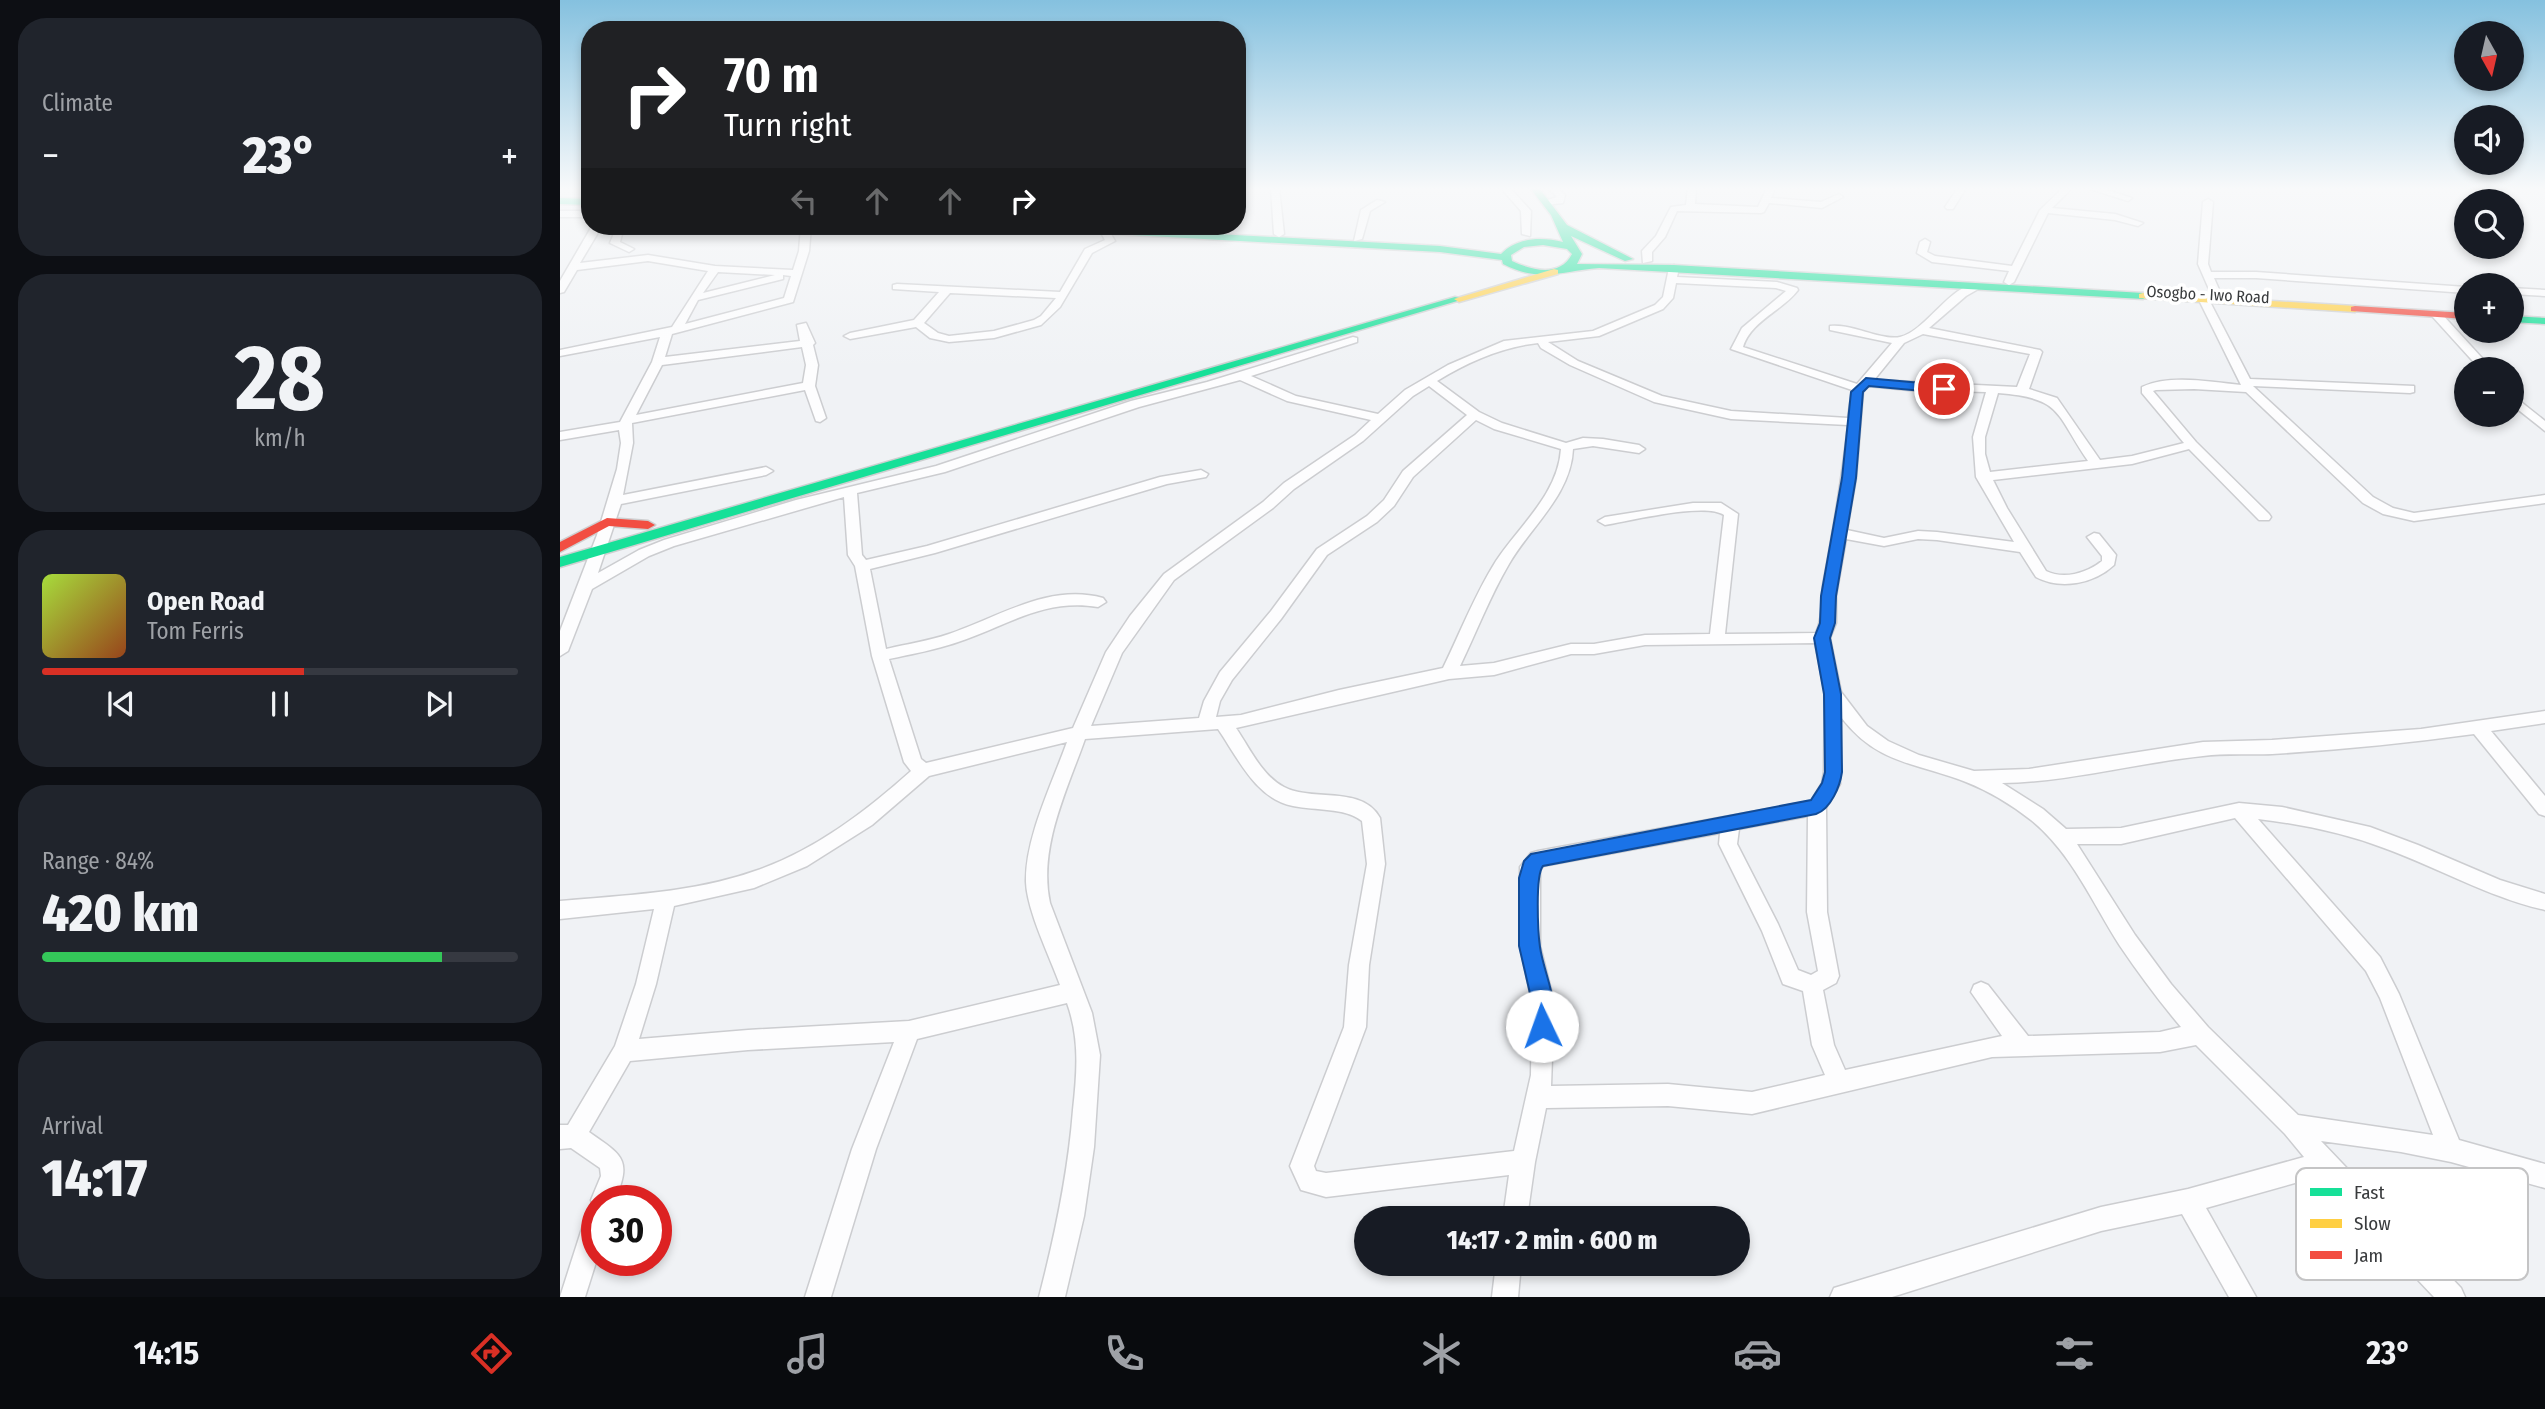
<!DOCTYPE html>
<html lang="en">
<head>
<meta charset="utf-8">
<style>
	body { margin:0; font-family:"Fira Sans Condensed",sans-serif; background:#20242c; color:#f1f3f6; height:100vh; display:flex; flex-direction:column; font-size:26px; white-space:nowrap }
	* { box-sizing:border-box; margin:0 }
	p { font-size:23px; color:#9ea1a6 }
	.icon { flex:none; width:38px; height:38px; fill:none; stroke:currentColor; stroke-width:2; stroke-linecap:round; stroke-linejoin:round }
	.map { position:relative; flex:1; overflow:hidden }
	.sheet { display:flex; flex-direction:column; gap:18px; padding:18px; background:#0d0f14; width:560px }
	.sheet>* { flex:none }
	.banner { position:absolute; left:21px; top:21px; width:665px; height:214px; border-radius:28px; box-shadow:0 4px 10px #0003; background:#202124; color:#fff; overflow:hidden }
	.needle { width:46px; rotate:172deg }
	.buttons { position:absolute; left:1894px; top:21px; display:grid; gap:14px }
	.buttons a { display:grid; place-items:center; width:70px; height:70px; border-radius:50%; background:#171b24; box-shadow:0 4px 10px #0003; font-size:35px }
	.speed { position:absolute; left:21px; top:1185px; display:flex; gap:14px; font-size:35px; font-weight:700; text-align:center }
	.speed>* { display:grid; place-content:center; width:91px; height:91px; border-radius:50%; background:#171b24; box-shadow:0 4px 10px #0003; line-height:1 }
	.speed .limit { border:10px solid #d22; background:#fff; color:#111 }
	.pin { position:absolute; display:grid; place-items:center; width:60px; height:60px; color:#fff; margin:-30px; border:4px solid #fff; border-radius:50%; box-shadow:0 2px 7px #0007 }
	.me { position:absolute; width:77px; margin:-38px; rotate:357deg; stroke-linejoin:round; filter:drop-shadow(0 0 5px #0008) }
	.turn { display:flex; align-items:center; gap:24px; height:147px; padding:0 28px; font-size:32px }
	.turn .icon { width:91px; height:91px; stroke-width:2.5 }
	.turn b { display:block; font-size:49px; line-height:60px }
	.lanes { display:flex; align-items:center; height:66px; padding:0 28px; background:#0003; justify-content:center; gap:35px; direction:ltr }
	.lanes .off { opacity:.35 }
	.big { font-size:52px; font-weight:800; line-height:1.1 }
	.sheet .tile { flex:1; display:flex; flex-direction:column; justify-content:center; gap:10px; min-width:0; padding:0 24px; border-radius:28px; background:#20242c }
	.sheet .dial { align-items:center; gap:0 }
	.dial b { font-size:91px; line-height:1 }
	.song { display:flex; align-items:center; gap:21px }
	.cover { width:84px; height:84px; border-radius:10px; background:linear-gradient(135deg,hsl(80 70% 55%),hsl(20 70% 35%)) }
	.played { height:7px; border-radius:4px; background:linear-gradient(90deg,#d93025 55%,#363941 55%) }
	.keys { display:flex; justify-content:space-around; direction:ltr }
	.heat { display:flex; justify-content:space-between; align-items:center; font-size:38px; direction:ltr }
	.charge { height:10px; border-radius:5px; background:linear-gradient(90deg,#34c759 84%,#363941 0) }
	.trip { position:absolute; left:794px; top:1206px; width:396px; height:70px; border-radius:35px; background:#171b24; box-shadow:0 4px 10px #0003; font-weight:800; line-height:70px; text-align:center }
	.tab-bar { display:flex; height:112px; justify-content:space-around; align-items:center; background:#090b0e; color:#9ea1a6 }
	.tab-bar .icon { width:49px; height:49px }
	.tab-bar .on { color:#d93025 }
	.tab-bar b { font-size:32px; color:#f1f3f6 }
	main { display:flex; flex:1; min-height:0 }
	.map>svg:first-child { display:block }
</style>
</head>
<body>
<main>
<section class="sheet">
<div class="tile"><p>Climate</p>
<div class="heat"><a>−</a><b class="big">23°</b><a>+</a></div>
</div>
<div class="tile dial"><b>28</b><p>km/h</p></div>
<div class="tile">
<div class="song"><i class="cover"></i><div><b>Open Road</b><p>Tom Ferris</p></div></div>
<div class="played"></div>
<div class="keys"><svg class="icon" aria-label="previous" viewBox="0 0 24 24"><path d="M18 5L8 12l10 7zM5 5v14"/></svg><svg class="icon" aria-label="pause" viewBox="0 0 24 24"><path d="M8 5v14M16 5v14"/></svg><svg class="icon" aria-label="next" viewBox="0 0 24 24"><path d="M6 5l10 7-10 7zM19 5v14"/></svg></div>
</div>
<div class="tile"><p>Range · 84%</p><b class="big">420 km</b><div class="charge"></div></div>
<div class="tile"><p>Arrival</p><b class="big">14:17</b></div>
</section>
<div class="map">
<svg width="1985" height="1297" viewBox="0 0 1985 1297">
	<rect width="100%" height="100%" fill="#f0f2f5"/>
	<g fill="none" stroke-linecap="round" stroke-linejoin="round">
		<defs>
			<path id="street" d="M 711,188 L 719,188 L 724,234 L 719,237 L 714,234 Z
				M 941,188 L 950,188 L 971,211 L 970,236 L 962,234 L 961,211 Z
				M 988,188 L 997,188 L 1005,195 L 1003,203 L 985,205 L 985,201 L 997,197 Z
				M 1128,188 L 1136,188 L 1135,204 L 1198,207 L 1207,188 L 1215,188 L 1211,198 L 1261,202 L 1279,194 L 1283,197 L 1262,208 L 1209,203 L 1204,212 L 1201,213 L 1117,211 L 1105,237 L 1092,252 L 1092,261 L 1083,263 L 1082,251 L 1096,236 L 1111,207 L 1126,205 Z
				M 1398,188 L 1406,188 L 1393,209 L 1387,209 L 1385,207 Z
				M 1503,188 L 1512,188 L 1492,208 L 1555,214 L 1583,223 L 1578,226 L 1555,220 L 1488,213 L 1454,282 L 1449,285 L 1444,282 L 1449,271 L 1372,262 L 1357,253 L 1360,242 L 1365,239 L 1370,242 L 1367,252 L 1375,256 L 1452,266 L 1480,210 Z
				M 1527,188 L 1541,188 L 1572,198 L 1568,201 Z
				M 1648,199 L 1653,202 L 1648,264 L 1651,272 L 1696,272 L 1906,287 L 1906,293 L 1696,278 L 1654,278 L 1661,294 L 1652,296 L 1638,264 L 1643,202 Z
				M 817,200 L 825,202 L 810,211 L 802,239 L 794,241 L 801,210 Z
				M 0,211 L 30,211 L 30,217 L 0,217 Z
				M 32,226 L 42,226 L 20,263 L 88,255 L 155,266 L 233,270 L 239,251 L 241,226 L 251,226 L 249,251 L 233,302 L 112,334 L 105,357 L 240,341 L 237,325 L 246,323 L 255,343 L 253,345 L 258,365 L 255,386 L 266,418 L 260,422 L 256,421 L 245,390 L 72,423 L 73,443 L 63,495 L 206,467 L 213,471 L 206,475 L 61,504 L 38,573 L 79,550 L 104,540 L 236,500 L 376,466 L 571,401 L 647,382 L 793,337 L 797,338 L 797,342 L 691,376 L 736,396 L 818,414 L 845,390 L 888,365 L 944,341 L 1033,331 L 1095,305 L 1103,297 L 1109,268 L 1114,265 L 1119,268 L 1117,277 L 1217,282 L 1237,288 L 1238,290 C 1222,311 1191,321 1183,347 L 1297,384 L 1332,343 L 1270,330 L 1270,326 C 1290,323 1323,341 1340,337 C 1367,331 1392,281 1420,284 L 1420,288 L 1406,296 L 1369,328 L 1480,350 L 1482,352 L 1469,389 L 1497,398 L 1540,460 L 1572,456 L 1624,443 L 1582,393 L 1582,387 C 1610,374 1651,382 1681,385 L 1639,300 L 1644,297 L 1649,300 L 1690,379 L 1854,386 L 1854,392 L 1850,393 L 1693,386 L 1813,497 L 1833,508 L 1854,513 L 1985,495 L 1985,503 L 1854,521 L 1823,514 L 1803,503 L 1686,392 L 1634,389 L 1596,390 L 1593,391 L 1636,442 L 1709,514 L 1711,517 L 1709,520 L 1699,520 L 1629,449 L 1572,464 L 1433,480 L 1447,508 L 1486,571 C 1504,580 1527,573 1542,561 L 1542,556 L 1527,537 L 1534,533 L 1539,534 L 1556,555 L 1554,565 C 1534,584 1500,590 1476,577 L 1460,552 L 1377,540 L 1358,539 L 1324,546 L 1286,539 L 1276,596 L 1276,623 L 1270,638 L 1281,692 L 1307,726 L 1328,741 L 1359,755 L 1414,771 L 1469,769 L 1643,742 L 1712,740 L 1861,729 L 1985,711 L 1985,723 L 1931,731 L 1985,796 L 1985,816 L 1979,814 L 1914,734 C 1847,743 1779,750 1712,754 C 1689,755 1665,753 1643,756 C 1575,763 1510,782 1442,783 L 1483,809 L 1506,829 L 1561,828 L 1679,803 L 1722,807 L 1810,827 L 1858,845 L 1940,880 L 1985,894 L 1985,910 C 1928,897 1879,868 1824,848 C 1784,833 1741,824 1698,819 L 1820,957 L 1839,994 L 1899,1140 L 1985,1164 L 1985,1188 L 1891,1162 L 1841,1152 L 1761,1141 L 1901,1288 L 1905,1297 L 1874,1297 L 1760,1176 L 1646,1208 L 1696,1297 L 1669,1297 L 1622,1214 L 1541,1231 L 1332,1297 L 1270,1297 L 1274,1288 L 1541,1207 L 1628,1189 L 1744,1157 L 1725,1134 L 1636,1045 L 1600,1052 L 1432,1057 L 1192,1114 L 1108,1106 L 986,1108 L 975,1162 L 967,1218 L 943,1218 L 949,1175 L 766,1197 L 741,1190 L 730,1166 L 784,1027 L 789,965 L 807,864 L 802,821 C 784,807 756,811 733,806 C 696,799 678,758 658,729 L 525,739 C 507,790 478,848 490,903 L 532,1013 L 540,1055 L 534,1147 L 524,1216 L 505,1297 L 479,1297 C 495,1235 508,1174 513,1110 C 517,1073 520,1039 507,1003 L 357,1039 L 316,1149 L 271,1297 L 245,1297 L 292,1149 L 334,1042 L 188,1050 L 70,1061 L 29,1132 C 63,1156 72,1159 55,1200 L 37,1200 L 37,1259 L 25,1297 L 0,1297 L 25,1219 L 28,1210 L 34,1208 L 31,1200 L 41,1176 L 40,1168 L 11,1148 L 0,1149 L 0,1125 L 8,1125 L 55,1046 L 76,984 L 94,909 L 0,919 L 0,901 C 65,895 133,893 195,871 C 254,851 305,812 351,771 L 344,762 L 312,656 L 295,566 L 288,555 L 284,497 L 114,546 L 89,556 L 32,589 L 8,651 L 0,656 L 0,631 L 37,535 L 57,469 L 61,443 L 59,430 L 0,440 L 0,432 L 60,422 L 92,362 L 100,337 L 0,356 L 0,350 L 112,327 L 148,271 L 88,261 L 17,270 L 4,292 L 0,293 L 0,281 ZM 158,272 L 215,275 L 143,293 ZM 223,275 L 231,276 L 224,298 L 125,324 L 138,300 L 223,279 ZM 1116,283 L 1216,288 L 1226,291 L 1182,328 L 1171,349 L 1292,390 L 1288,418 L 1171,411 L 1102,396 L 1018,361 L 988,342 L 1039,336 L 1103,309 L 1113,298 ZM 1363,334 L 1470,354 L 1457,387 L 1314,380 L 1344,343 ZM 978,343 L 981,348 L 1010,365 L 1094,402 L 1171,419 L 1288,425 C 1282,480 1273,532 1263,585 C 1261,601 1263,618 1256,633 L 1165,634 L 1178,514 L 1161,503 L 1133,503 L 1045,517 L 1038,521 L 1045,525 C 1070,521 1145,502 1164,515 L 1150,634 L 1085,635 L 1034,644 L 1011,644 L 934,663 L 900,666 C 916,633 930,596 949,564 C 971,526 1011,495 1013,449 L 1033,446 L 1079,453 L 1085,449 L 1079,445 L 1043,439 L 1023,438 L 1006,443 L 942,423 L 919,412 L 877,381 C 908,362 941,347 978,343 ZM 242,347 L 246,365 L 243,383 L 76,415 L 102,365 ZM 680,380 L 727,401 L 811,420 L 795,435 L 724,483 L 703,502 L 604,574 L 570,616 L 546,652 L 513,728 L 366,763 L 361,759 L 329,659 C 352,654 375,650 398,642 C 447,626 483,598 538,607 L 546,602 L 543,598 C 489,583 439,617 389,634 C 369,641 347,644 326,649 L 310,569 L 375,553 L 607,484 L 646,477 L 648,474 L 641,470 L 600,477 L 367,546 L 306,560 L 302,555 L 297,493 L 385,472 L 579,407 ZM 869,386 L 907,415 L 843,471 L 824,500 L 807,516 L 757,549 L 711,611 L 660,672 L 644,701 L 639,718 L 531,726 L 562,653 L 614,580 L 713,508 L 734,489 L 803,441 L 853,396 ZM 1308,386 L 1349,390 L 1426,392 L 1413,437 L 1416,477 L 1454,542 L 1377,532 L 1358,531 L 1324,538 L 1287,530 L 1296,478 L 1303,392 ZM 1438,393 C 1503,398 1495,413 1528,461 L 1430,472 L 1425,454 L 1425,437 ZM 916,420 L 934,429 L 1001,449 C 998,494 960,525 936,561 C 915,594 900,633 883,668 L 779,690 L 681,715 L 656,717 L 660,701 L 672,680 L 721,619 L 767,555 L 817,522 L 834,506 L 853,477 ZM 1255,643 L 1265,694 L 1264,772 L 1262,783 L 1251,801 L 978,851 L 971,853 L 960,867 L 960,946 L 972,1002 L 971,1075 L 954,1151 L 766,1173 L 756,1171 L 754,1166 L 806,1027 L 809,965 L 825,864 L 820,818 C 803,785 752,802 724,787 C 702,776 689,747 676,728 L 889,679 L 934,675 L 1011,654 L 1034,654 L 1085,645 ZM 1281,717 C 1318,765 1355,762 1406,782 C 1429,791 1452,805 1471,820 C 1511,852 1533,904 1560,946 C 1579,974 1599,1001 1621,1027 L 1600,1032 L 1468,1036 L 1428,985 L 1421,982 L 1414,985 L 1411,992 L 1442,1036 L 1285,1070 L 1274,1045 L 1263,990 L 1276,983 L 1279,976 L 1267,912 L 1266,808 L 1280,784 ZM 507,742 C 492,784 465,838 466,882 C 467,911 490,957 500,985 L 349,1021 L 188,1030 L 79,1039 L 96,984 L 114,906 L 194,888 L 247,866 L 312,825 L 369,776 ZM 1248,816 L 1247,912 L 1258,971 L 1251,975 L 1238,970 L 1218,924 L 1177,844 L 1179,829 ZM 1675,818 L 1806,971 L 1820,998 L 1873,1135 L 1738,1115 L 1648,1027 L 1611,984 L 1575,935 L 1517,844 L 1561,844 ZM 1160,833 L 1159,844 L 1202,931 L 1223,984 L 1243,991 L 1252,1045 L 1265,1075 L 1192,1092 L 1108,1084 L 991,1086 L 994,1002 L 980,946 L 980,870 L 983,866 Z
				M 64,226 L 76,226 L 62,234 L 60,242 L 74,249 L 69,252 L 50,243 L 55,231 Z
				M 545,228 L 548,229 L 555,241 L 532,253 L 500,307 L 481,325 L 434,338 L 389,342 L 370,338 L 356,327 L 290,339 L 284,336 L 290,333 L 354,320 L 379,292 L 333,289 L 333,285 L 337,284 L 500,292 L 525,249 L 545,240 L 540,231 ZM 390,293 L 496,298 L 481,316 L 474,320 L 434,331 L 389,336 L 378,333 L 364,323 Z
				M 1951,288 L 1985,290 L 1985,296 L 1951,294 Z
				M 1872,312 L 1880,312 L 1932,369 L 1920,369 L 1872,316 Z
				M 1951,394 L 1985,421 L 1985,431 L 1951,404 Z
				M 936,1264 L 961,1264 L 958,1297 L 932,1297 Z"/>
			<path id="fast" d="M 970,188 L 979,188 L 1007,225 L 1073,259 L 1065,261 L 1011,236 L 1022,254 L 1017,264 L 1114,265 L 1583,293 L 1588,296 L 1583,299 L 1039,268 C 1002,271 979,283 943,264 L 942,260 L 880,252 L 463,229 L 458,226 L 510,226 L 880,246 L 941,254 C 957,237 982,237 1003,242 L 991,215 ZM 983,245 L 1007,249 L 1012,254 C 1000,278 971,270 952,261 L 951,255 L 964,247 Z
				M 0,198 L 30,199 L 30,205 L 0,204 Z
				M 895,297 L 904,299 L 0,567 L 0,557 Z
				M 1951,316 L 1985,318 L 1985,324 L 1951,322 Z"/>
			<path id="slow" d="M 994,269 L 998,270 L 998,274 L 899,302 L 894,299 Z
				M 1583,293 L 1795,306 L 1800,309 L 1795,312 L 1579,298 L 1579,294 Z"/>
			<path id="jam" d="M 1795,306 L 1906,313 L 1906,319 L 1791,311 L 1791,307 Z
				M 47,518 L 88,521 L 95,525 L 88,529 L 49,526 L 0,552 L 0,542 Z"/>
		</defs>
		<use href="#street" stroke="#cccdd0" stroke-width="3"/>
		<use href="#fast" stroke="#cecfd0" stroke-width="3"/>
		<use href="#slow" stroke="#cecfd0" stroke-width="3"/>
		<use href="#jam" stroke="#cecfd0" stroke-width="3"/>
		<use href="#street" fill="#fdfdfe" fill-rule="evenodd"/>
		<use href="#fast" fill="#16e098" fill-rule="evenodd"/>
		<use href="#slow" fill="#ffcf43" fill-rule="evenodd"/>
		<use href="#jam" fill="#f24e42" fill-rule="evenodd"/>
	</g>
	<linearGradient id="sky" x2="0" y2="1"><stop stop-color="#85c1df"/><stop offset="0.51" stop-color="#f8f9fa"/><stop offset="1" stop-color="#f8f9fa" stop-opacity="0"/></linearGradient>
	<rect width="1985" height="370" fill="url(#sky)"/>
	<path fill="#1a73e8" stroke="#114b97" stroke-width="2" d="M 1306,378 L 1384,385 L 1390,389 L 1384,393 L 1309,386 L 1303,392 L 1296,478 L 1276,596 L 1275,623 L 1270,638 L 1281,694 L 1282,772 C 1280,786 1271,809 1256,814 L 983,866 C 975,875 978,933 980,947 C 984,975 1002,1006 990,1033 L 982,1036 L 975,1033 L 972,1026 L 972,1002 L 959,946 L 959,878 L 964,861 L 971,854 L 1251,800 L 1262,783 L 1265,772 L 1264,694 L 1254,638 L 1260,623 L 1261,596 L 1282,478 L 1291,392 Z"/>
	<g text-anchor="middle" stroke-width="7" stroke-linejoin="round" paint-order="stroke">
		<g font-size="16" fill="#393b3d" stroke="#fff">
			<text transform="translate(1648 294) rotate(3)" y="6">Osogbo - Iwo Road</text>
		</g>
	</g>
	<rect x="1736" y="1168" width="232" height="112" rx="10" fill="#fff" stroke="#c4c4c5" stroke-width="2"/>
	<rect x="1750" y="1188" width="32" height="8" fill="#16e098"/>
	<rect x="1750" y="1219" width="32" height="9" fill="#ffcf43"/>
	<rect x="1750" y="1251" width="32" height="8" fill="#f24e42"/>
	<g font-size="19" fill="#393b3d">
		<text x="1794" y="1199">Fast</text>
		<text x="1794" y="1230">Slow</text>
		<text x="1794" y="1262">Jam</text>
	</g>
</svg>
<div class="buttons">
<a><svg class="needle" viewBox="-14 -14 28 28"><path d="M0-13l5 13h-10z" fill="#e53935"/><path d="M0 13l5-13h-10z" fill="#9ea1a6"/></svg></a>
<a><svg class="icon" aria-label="sound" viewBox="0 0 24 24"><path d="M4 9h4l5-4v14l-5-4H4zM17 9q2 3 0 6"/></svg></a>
<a><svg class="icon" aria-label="search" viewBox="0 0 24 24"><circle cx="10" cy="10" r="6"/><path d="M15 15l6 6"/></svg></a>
<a>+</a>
<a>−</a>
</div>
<div class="speed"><div class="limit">30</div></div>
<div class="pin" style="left:1384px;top:389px;background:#d93025"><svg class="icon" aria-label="arrive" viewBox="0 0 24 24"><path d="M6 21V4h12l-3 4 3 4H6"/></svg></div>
<svg class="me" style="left:982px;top:1026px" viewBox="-20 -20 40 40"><circle r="19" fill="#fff"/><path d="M0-13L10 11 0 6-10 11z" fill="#1a73e8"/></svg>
<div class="trip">14:17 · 2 min · 600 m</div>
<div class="banner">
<div class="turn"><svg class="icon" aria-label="right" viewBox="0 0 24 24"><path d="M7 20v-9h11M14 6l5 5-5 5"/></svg><div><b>70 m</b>Turn right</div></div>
<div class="lanes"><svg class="icon off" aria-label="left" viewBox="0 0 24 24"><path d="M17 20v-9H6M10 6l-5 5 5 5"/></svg><svg class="icon off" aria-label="ahead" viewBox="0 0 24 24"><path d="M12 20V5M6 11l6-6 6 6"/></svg><svg class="icon off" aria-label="ahead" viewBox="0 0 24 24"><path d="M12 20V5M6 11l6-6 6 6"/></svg><svg class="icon" aria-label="right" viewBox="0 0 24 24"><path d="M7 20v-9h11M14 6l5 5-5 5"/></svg></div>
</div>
</div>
</main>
<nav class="tab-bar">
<b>14:15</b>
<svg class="icon on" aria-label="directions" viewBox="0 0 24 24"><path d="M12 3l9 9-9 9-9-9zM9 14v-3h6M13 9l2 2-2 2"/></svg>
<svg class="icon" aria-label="music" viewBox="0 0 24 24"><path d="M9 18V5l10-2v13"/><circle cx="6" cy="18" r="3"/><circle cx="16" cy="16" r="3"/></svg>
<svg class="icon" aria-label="phone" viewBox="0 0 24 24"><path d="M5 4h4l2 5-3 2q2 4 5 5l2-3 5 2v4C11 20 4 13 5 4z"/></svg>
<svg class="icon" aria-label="climate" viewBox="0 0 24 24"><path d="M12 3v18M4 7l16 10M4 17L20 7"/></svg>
<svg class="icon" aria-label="car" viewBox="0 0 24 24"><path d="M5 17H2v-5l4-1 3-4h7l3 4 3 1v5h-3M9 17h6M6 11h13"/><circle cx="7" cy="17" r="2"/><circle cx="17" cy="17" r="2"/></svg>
<svg class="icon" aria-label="filters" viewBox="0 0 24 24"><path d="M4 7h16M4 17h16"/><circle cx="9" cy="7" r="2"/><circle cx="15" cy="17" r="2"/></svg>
<b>23°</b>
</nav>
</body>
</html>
